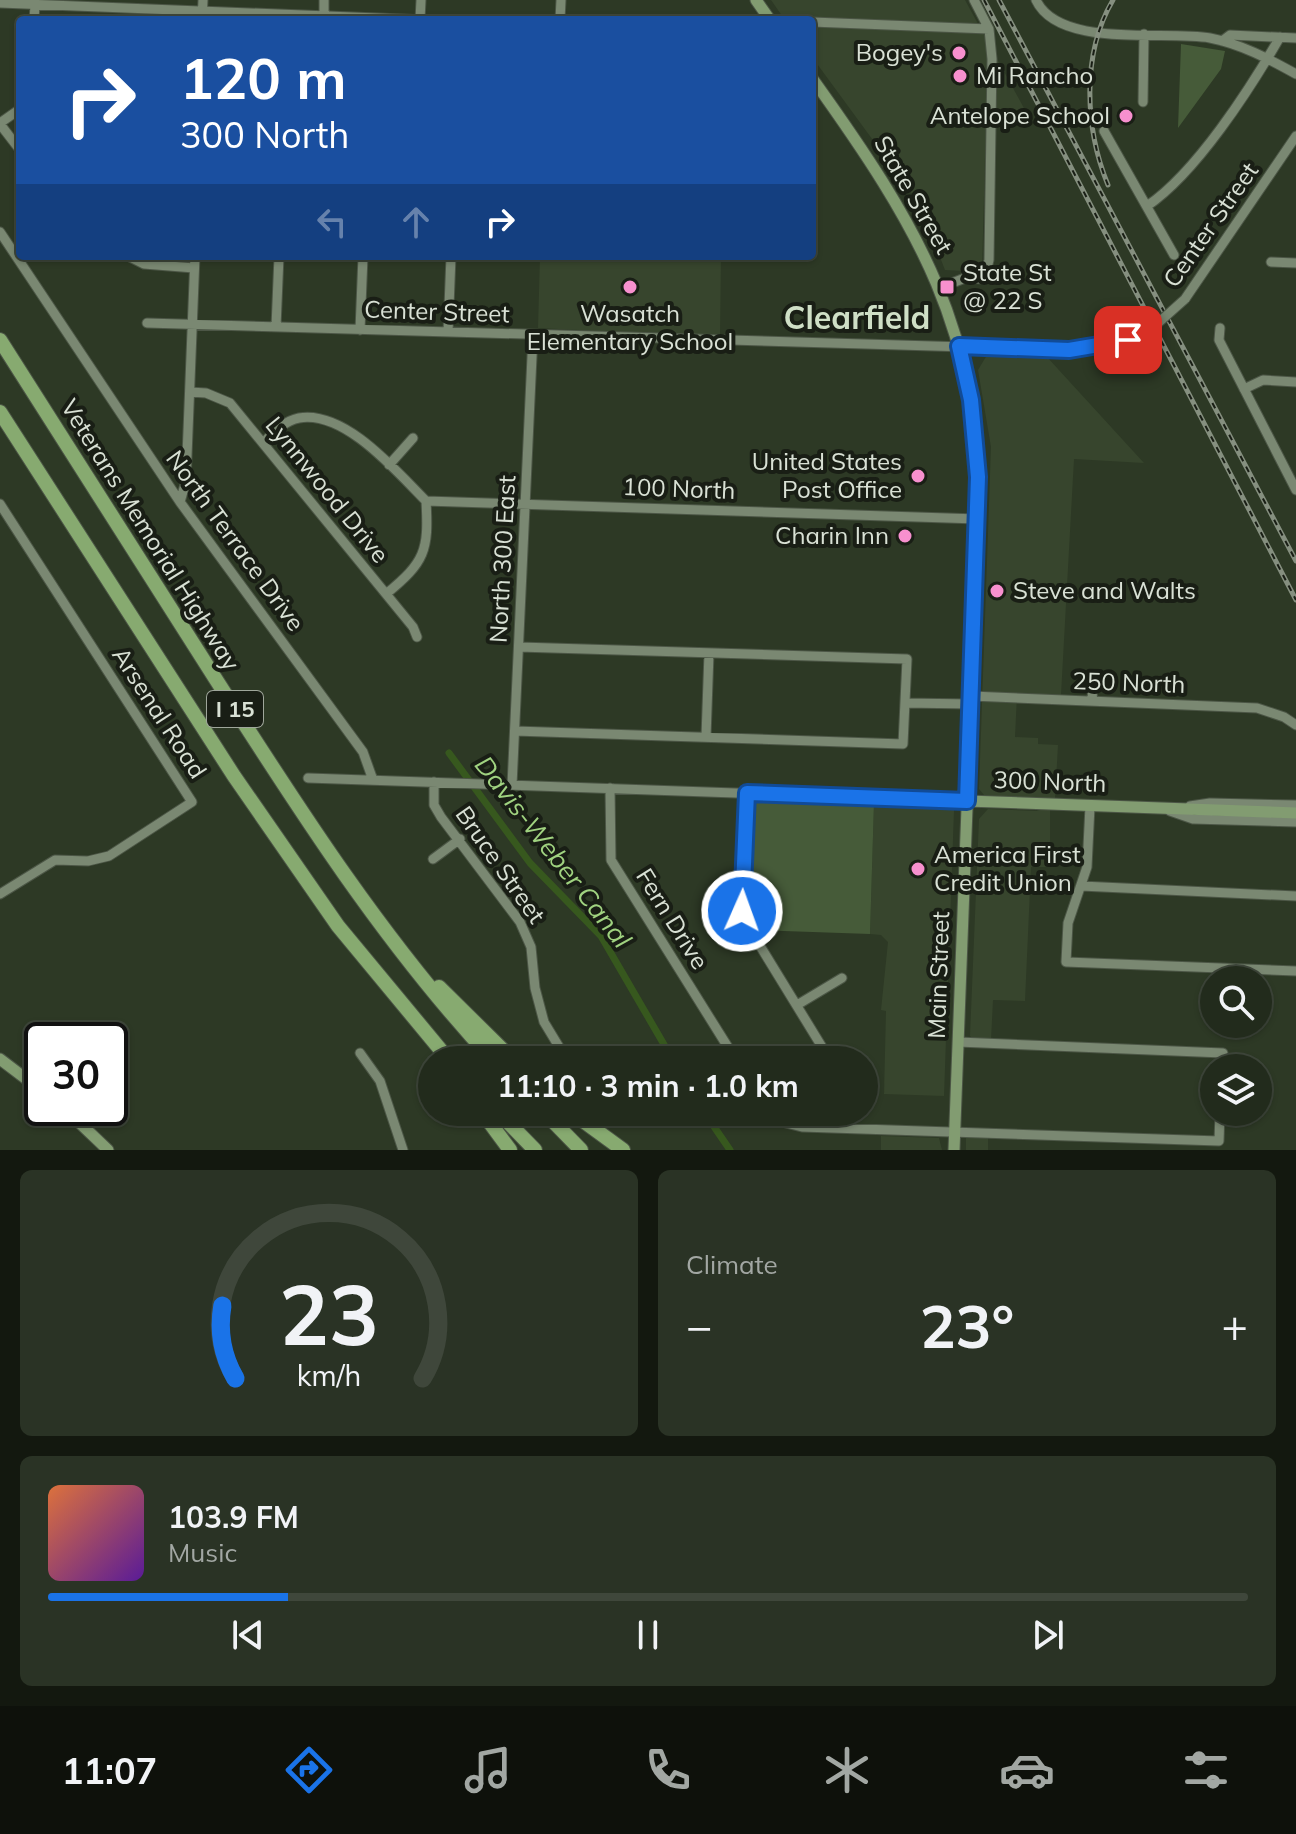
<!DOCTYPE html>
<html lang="en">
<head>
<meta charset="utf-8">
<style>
	body { margin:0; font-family:Mulish,sans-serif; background:#2a3325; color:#f1f3f6; height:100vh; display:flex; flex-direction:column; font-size:30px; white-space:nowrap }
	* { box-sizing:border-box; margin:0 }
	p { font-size:26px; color:#a2a7a3 }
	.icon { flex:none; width:44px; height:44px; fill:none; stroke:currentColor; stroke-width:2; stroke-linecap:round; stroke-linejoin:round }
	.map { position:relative; height:1150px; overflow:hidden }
	.drawer { display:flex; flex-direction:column; gap:20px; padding:20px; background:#13180f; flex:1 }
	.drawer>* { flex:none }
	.guide { position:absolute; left:16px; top:16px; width:800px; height:244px; border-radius:8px; box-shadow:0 2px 6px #0004,0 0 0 2px #3f473b; background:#1a4fa0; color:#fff; overflow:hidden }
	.controls { position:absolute; left:1200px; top:966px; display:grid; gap:16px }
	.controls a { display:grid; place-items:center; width:72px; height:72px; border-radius:50%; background:#222b1c; box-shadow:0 2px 6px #0004,0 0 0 2px #3f473b; font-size:40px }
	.speed { position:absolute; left:24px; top:1022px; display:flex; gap:16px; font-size:40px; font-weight:700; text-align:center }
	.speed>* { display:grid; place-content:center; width:104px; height:104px; border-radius:50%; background:#222b1c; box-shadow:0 2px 6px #0004,0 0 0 2px #3f473b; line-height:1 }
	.speed .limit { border:4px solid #111; border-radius:12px; background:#fff; color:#111 }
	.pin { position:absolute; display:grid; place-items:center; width:68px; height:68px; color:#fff; margin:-34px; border-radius:16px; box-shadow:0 4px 12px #0006 }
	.me { position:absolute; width:88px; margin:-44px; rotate:2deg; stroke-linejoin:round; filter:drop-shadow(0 0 6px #0008) }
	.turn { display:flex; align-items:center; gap:28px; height:168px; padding:0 32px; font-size:36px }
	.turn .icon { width:104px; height:104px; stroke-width:2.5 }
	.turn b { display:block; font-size:56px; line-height:68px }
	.lanes { display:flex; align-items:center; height:76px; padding:0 32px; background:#0003; justify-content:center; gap:40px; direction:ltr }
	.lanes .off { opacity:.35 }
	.big { font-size:60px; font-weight:700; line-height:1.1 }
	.drawer .card { flex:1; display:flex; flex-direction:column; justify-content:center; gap:12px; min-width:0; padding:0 28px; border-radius:12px; background:#2a3325 }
	.drawer .dial { align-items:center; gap:0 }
	.dial svg { height:208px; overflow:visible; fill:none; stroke:#3f473b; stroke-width:7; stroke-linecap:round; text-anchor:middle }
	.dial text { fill:#f1f3f6; stroke:none }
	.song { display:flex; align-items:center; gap:24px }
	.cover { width:96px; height:96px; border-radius:12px; background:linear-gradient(135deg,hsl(20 70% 55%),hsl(270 70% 35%)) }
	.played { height:8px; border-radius:4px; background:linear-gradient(90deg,#1a73e8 20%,#3f473b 20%) }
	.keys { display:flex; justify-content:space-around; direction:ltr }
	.heat { display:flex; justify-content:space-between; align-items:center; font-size:44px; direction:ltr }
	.drawer .tiles { flex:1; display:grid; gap:20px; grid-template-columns:1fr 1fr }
	.card:last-child { grid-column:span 2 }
	.trip { position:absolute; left:418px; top:1046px; width:460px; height:80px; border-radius:40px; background:#222b1c; box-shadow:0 2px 6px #0004,0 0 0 2px #3f473b; font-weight:700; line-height:80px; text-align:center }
	.menu { display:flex; height:128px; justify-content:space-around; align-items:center; background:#0e110b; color:#a2a7a3 }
	.menu .icon { width:56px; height:56px }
	.menu .active { color:#1a73e8 }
	.menu b { font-size:36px; color:#f1f3f6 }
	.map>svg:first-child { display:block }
</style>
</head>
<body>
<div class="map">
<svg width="1296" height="1150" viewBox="0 0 1296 1150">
	<rect width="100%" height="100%" fill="#2d3925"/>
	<path fill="#37452d" d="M 771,0 L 965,0 L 1031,121 L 986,119 L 982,272 L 945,270 L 919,203 L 812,57 L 812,20 L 785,20 Z
		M 540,256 L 721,256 L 720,337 L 538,328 Z
		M 987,355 L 1047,357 L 1144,463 L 1074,459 L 1061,695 L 1017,695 L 1015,737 L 1038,738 L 1038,744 L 1058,745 L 1055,799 L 984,795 L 979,789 L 991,447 L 978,370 Z
		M 874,803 L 947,806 L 954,810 L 944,1096 L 884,1094 L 886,1011 L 881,1010 L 888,942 L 881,935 L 870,934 Z
		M 1050,807 L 1050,867 L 1031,867 L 1025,1001 L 993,1000 L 991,1040 L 974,1040 L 970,1036 L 979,819 L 988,809 L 1036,811 Z
		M 966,1135 L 988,1136 L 988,1150 L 966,1150 Z
		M 881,1136 L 939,1138 L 942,1150 L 881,1150 Z"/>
	<path fill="#465b39" d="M 1181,44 L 1225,51 L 1221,69 L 1178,128 Z
		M 756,799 L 874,803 L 870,934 L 755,930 L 748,909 L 751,803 Z"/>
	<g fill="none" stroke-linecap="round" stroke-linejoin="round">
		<path stroke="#37581e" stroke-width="7" d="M 449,753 L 530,863 L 601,936 L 673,1060
			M 704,1112 L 730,1150"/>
		<defs>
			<path id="minor" d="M 1036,0 C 1059,49 1165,30 1210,38 C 1241,44 1269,59 1296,74
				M 0,3 L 427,20
				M 324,16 L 324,0
				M 34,20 L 35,5
				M 202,20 L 203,0
				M 420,20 L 421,0
				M 560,20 L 561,0
				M 812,22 L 989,29
				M 1222,41 L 1230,35 L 1296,38
				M 1143,102 L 1144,34
				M 0,123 L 20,109
				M 0,124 L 20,150
				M 1104,131 L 1174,255
				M 1147,206 C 1196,173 1250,89 1280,37
				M 0,232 L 180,502 L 363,752 L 373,780
				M 128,256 L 144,264 L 194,268
				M 1271,262 L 1296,263
				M 939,288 L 965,278 L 984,279 L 989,260 L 992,59 L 989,29 L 974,0
				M 1185,299 L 1296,136
				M 147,323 L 1069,350 L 1128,340
				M 276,327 L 279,256
				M 1220,328 L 1219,340 L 1296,490
				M 360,330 L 363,256
				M 448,332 L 451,256
				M 1244,389 L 1263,380 L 1296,382
				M 190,392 L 206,393 L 230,403 L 413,627 L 417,637
				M 263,443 C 273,433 284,421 299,418 C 345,410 396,471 426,501 C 429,551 425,562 386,594
				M 389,465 L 413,438
				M 426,501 L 978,519
				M 180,502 L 186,481 L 195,256
				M 0,504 L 192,802 L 109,856 L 88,861 L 55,860 L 0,894
				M 971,696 L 1257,708 L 1284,717 L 1296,725
				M 1092,701 L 1093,681
				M 905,703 L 971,704
				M 515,731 L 903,744 L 907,659 L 519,647
				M 706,737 L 709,653
				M 308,778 L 967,801
				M 434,782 L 434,805 L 441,817 L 520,922 L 531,947 L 535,988 L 544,1022 L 567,1060
				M 512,785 L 533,335
				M 610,788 L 611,860 L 736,1060
				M 747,793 L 743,918 L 830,1060
				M 1090,806 L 1087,867 L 1068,923 L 1066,962 L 1296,971
				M 1190,806 L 1210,803 L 1296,805
				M 1170,811 L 1193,819 L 1296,822
				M 433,859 L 460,839
				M 1081,886 L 1296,896
				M 797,1005 L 842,978
				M 958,1042 L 1223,1053 L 1222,1068
				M 360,1053 L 380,1081 L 403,1150
				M 770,1112 L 786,1123 L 802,1127 L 1219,1141 L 1220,1112
				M 849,1129 L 850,1112"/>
			<path id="major" d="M 756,0 L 770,20
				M 812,78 C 918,226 982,330 978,519 L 954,1150
				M 967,801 L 1296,813
				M 0,1059 L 42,1091
				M 64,1108 L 108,1150"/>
			<path id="highway" d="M 0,340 C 72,453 143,565 215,678 C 300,811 385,944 493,1060
				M 0,412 L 234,776 L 338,926 L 449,1060
				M 439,987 L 513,1060
				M 482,1112 L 510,1150
				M 498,1112 L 535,1150
				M 544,1112 L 581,1150
				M 571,1112 L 623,1150"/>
		</defs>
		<use href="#minor" stroke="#4c5646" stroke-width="11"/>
		<use href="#major" stroke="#4c5646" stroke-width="13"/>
		<use href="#highway" stroke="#4c5646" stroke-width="16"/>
		<use href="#minor" stroke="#7a8872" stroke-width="9"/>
		<use href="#major" stroke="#829c71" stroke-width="11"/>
		<use href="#highway" stroke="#87aa70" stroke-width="14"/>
		<defs>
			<path id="rail" d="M 984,0 L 1296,600
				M 999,0 L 1296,561
				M 1108,185 C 1085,129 1081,54 1113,0"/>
		</defs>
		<use href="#rail" stroke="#858f7f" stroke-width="5"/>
		<use href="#rail" stroke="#191e15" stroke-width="2" stroke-dasharray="6" stroke-linecap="butt"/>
		<defs>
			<path id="minor-bridge" d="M 1128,340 L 1157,324 L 1185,299"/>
		</defs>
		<use href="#minor-bridge" stroke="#4c5646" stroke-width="11" stroke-linecap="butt"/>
		<use href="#minor-bridge" stroke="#7a8872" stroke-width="9"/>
	</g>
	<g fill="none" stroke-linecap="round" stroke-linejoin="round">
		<defs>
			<path id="route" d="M 742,911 L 747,793 L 967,801 L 978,477 L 971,400 L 959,346 L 1069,350 L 1128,340"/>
		</defs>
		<use href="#route" stroke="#114b97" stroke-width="20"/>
		<use href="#route" stroke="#1a73e8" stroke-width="14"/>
	</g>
	<g fill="#f790ce" stroke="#191e15" stroke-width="3">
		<circle cx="959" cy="53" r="8"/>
		<circle cx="960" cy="76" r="8"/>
		<circle cx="1126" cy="116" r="8"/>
		<circle cx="630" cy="287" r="8"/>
		<rect x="939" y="279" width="16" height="16" rx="4"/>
		<circle cx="918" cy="476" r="8"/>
		<circle cx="905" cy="536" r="8"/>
		<circle cx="997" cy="591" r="8"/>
		<circle cx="918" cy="869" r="8"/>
	</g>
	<g text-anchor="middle" stroke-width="8" stroke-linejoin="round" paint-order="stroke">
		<rect fill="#191e15" stroke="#9fa69b" stroke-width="2" x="207" y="691" width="56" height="36" rx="6"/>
		<g font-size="22" font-weight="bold" fill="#d9e1d5">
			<text x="235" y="717">I 15</text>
		</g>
		<g font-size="24" fill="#d9e1d5" stroke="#191e15" text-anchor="end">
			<text x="943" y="61">Bogey's</text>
			<text x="976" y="84" text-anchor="start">Mi Rancho</text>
			<text x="1110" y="124">Antelope School</text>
			<text x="963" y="281" text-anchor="start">State St<tspan x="963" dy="28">@ 22 S</tspan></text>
			<text x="630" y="322" text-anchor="middle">Wasatch<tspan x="630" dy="28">Elementary School</tspan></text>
			<text x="902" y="470">United States<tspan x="902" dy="28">Post Office</tspan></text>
			<text x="889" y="544">Charin Inn</text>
			<text x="1013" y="599" text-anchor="start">Steve and Walts</text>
			<text x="934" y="863" text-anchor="start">America First<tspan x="934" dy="28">Credit Union</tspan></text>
		</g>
		<g font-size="24" fill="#d9e1d5" stroke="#191e15">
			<text transform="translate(913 195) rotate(60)" y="8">State Street</text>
			<text transform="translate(1211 225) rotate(-55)" y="8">Center Street</text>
			<text transform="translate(437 312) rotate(2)" y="8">Center Street</text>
			<text transform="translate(679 489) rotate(2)" y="8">100 North</text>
			<text transform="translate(327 490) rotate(51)" y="8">Lynnwood Drive</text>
			<text transform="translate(150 535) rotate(58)" y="8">Veterans Memorial Highway</text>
			<text transform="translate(235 541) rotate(54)" y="8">North Terrace Drive</text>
			<text transform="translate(503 559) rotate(-87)" y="8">North 300 East</text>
			<text transform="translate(1129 683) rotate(2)" y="8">250 North</text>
			<text transform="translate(159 713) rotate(57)" y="8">Arsenal Road</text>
			<text transform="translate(1050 782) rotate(2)" y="8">300 North</text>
			<text transform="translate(500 865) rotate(55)" y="8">Bruce Street</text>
			<text transform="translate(672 919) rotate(58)" y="8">Fern Drive</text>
			<text transform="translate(939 975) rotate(-88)" y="8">Main Street</text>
		</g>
		<g font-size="26" font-style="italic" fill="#a0d380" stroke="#191e15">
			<text transform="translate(553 852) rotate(52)" y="9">Davis-Weber Canal</text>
		</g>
		<g font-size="32" font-weight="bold" fill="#cfdfc6" stroke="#191e15">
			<text x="857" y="329">Clearfield</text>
		</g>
	</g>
</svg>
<div class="controls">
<a><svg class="icon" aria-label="search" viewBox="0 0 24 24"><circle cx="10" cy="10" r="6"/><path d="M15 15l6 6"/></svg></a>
<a><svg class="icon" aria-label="layers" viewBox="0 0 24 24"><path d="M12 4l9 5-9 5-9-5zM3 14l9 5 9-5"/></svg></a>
</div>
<div class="speed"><div class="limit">30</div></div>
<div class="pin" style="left:1128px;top:340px;background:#d93025"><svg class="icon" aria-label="arrive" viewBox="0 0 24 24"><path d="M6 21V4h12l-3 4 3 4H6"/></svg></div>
<svg class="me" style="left:742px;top:911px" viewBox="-20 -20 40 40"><circle r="17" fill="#1a73e8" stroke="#fff" stroke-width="3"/><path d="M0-11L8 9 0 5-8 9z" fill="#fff"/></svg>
<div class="trip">11:10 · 3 min · 1.0 km</div>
<div class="guide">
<div class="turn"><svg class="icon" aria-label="right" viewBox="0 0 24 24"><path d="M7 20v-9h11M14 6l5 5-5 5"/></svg><div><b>120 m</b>300 North</div></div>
<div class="lanes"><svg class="icon off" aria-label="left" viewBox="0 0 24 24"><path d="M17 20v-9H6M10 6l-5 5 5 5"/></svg><svg class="icon off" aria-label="ahead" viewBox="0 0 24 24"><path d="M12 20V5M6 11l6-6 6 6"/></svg><svg class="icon" aria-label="right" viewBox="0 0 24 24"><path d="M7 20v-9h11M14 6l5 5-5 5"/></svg></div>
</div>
</div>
<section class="drawer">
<div class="tiles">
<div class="card dial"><svg viewBox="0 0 100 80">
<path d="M14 69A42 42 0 1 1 86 69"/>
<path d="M14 69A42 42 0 0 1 9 41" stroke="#1a73e8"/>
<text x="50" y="56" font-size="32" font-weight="700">23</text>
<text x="50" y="72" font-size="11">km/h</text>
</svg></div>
<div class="card"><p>Climate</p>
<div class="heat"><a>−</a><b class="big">23°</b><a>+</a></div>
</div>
<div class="card">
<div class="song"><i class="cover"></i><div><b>103.9 FM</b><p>Music</p></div></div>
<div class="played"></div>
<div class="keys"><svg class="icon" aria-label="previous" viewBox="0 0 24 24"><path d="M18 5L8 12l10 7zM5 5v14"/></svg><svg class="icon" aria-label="pause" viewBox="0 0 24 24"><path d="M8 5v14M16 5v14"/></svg><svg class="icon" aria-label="next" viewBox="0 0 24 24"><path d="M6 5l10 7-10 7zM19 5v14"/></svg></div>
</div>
</div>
</section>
<nav class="menu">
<b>11:07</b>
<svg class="icon active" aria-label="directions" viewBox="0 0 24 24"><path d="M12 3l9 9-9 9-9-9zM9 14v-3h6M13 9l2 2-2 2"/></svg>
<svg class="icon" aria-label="music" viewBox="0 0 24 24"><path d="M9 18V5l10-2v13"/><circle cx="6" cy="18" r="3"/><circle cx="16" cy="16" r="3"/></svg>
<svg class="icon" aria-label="phone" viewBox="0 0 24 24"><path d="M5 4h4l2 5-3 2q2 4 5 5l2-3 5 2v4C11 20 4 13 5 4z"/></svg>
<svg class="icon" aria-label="climate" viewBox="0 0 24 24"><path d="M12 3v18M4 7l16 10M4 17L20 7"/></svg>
<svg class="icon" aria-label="car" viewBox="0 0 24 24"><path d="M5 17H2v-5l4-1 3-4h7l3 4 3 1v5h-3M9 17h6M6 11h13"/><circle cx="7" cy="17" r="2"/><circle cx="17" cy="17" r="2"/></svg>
<svg class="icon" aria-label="filters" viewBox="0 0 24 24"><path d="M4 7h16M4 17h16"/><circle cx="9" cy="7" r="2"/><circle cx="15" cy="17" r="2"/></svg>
</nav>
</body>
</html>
